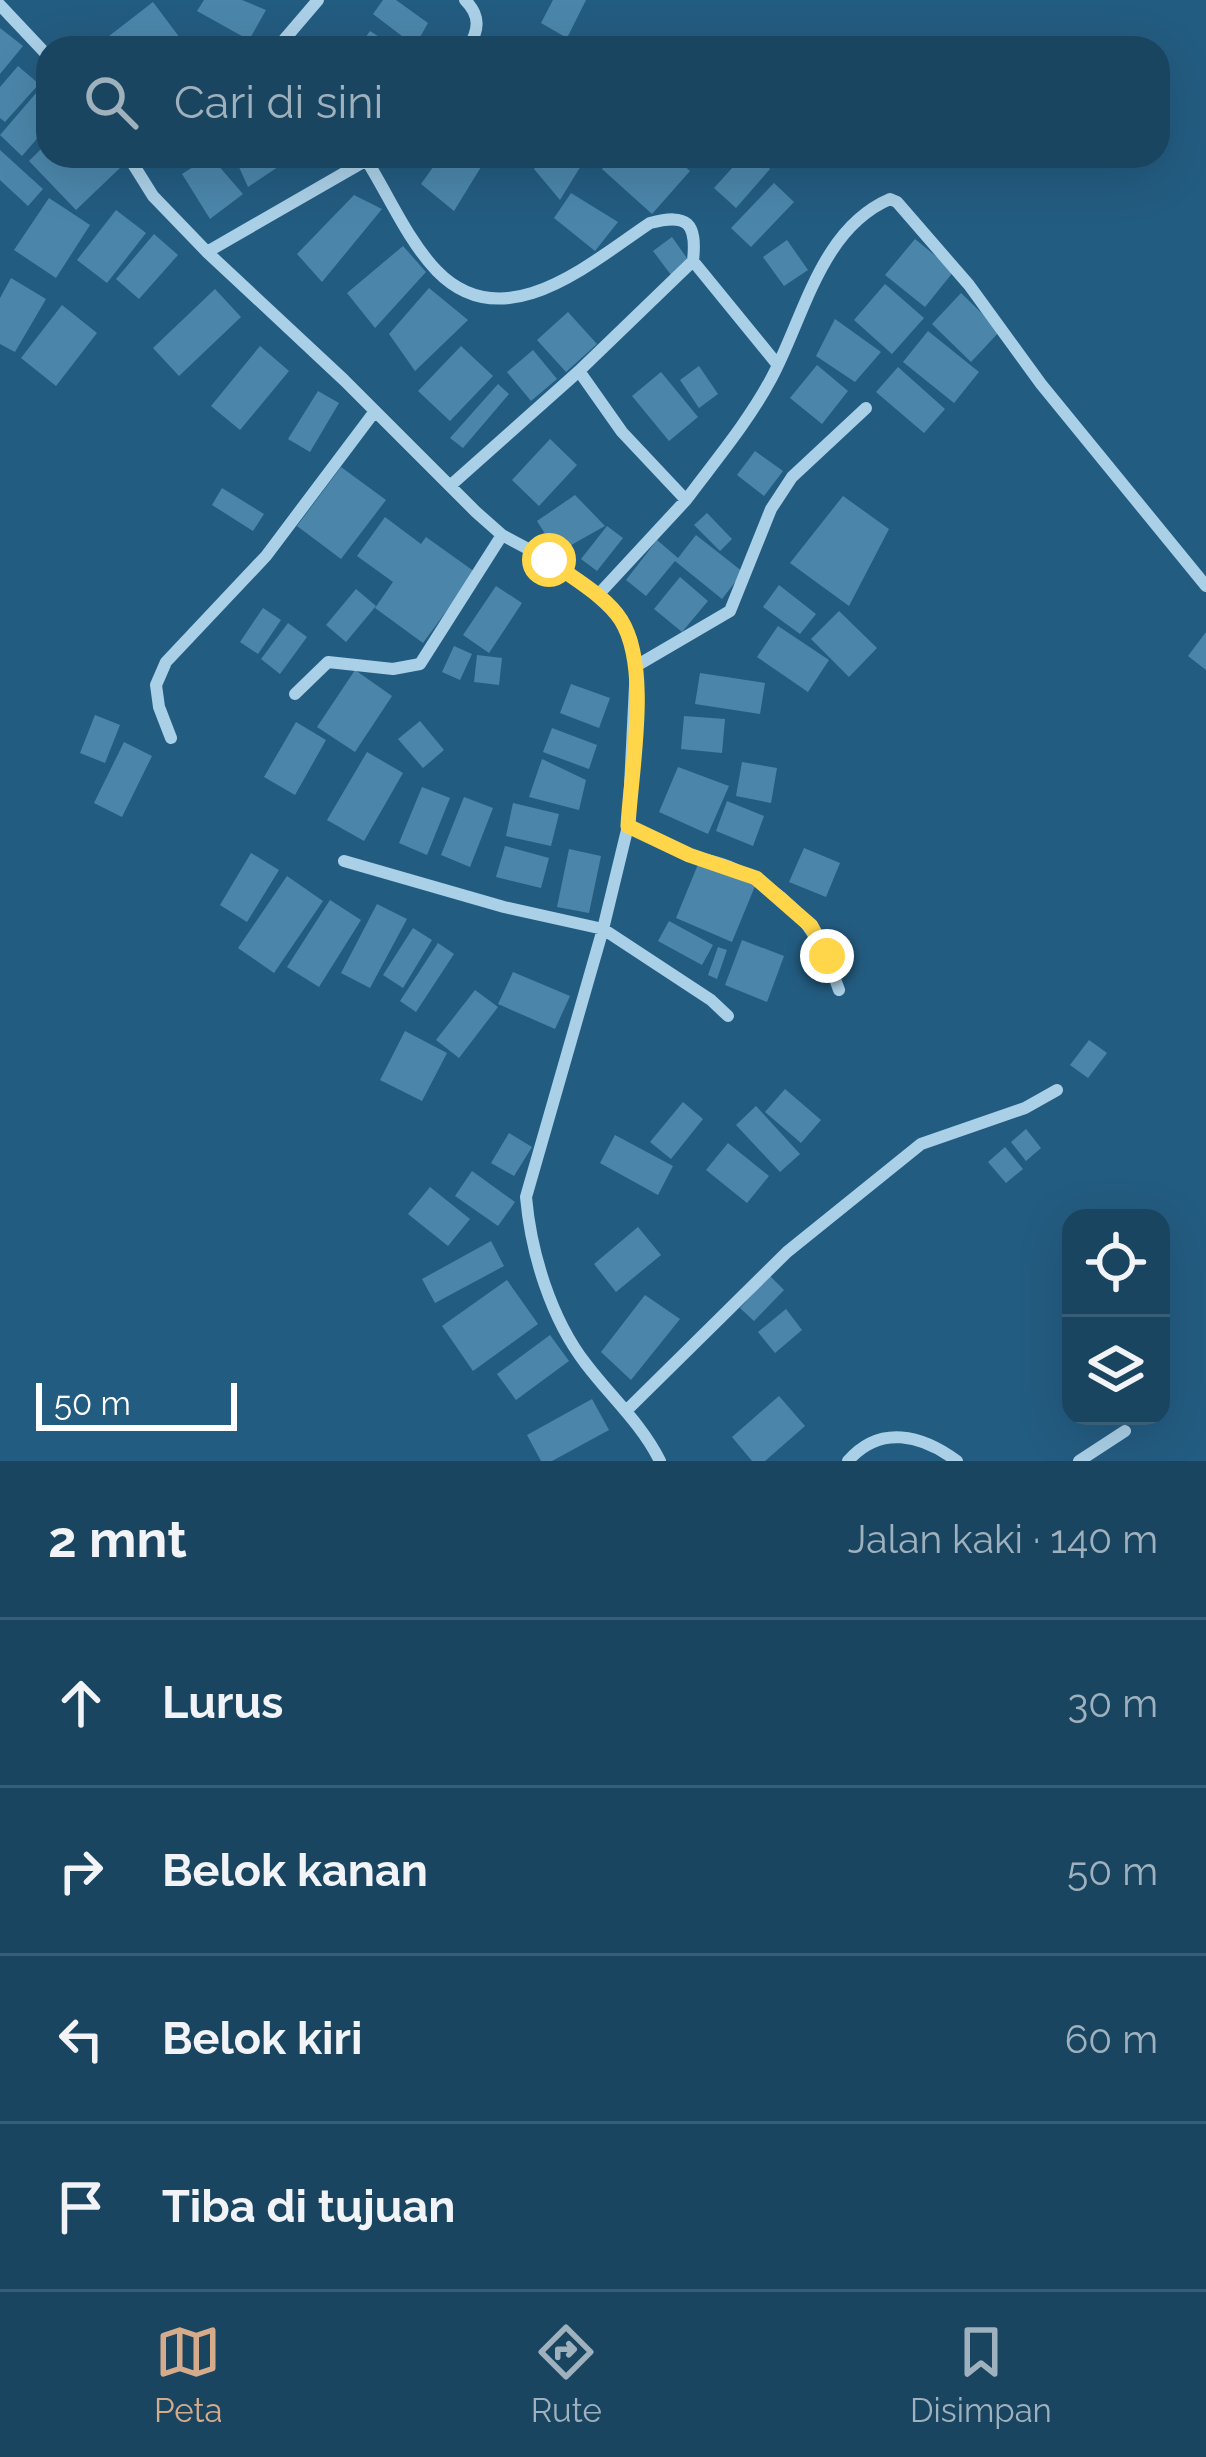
<!DOCTYPE html>
<html lang="id">
<meta charset="utf-8">
<style>
body{margin:0;font-family:Raleway,sans-serif;background:#274f6a;color:#f1f3f6}
.controls{position:absolute;right:36px;bottom:36px;display:grid;overflow:hidden;border-radius:24px;box-shadow:0 12px 48px #0002}
.controls button{width:108px;height:108px;display:grid;place-items:center;padding:0;border:0;border-bottom:3px solid #385d76;background:#1a4561;color:#f1f3f6;font:60px sans-serif}
.scale{position:absolute;left:36px;bottom:30px;width:201px;box-sizing:border-box;padding-left:12px;border:6px solid #fff;border-top:0;font-size:33px;line-height:42px;white-space:nowrap;color:#fff;-webkit-text-stroke:9px #235c81;paint-order:stroke}
.stop{position:absolute;width:36px;height:36px;margin:-27px;border:9px solid #ffd54a;border-radius:50%;background:#fff}
.stop.end{background:#ffd54a;border-color:#fff;box-shadow:0 3px 12px #0008}
.list{margin:0;padding:0;list-style:none}
h2{display:flex;justify-content:space-between;align-items:center;height:156px;margin:0;padding:0 48px;font-size:51px}
h2 small{font-size:39px;font-weight:400;color:#9fb1bd}
.list li{display:grid;grid-template-columns:78px 1fr auto;gap:36px;align-items:center;box-sizing:border-box;height:168px;padding:0 48px;border-top:3px solid #385d76}
.list b{display:block;font-size:45px;white-space:nowrap}
.list em{font-size:39px;font-style:normal;color:#9fb1bd}
.icon{flex:none;width:66px;height:66px;fill:none;stroke:currentColor;stroke-width:2;stroke-linecap:round;stroke-linejoin:round}
.map{position:relative;flex:none;width:1206px;height:1461px;overflow:hidden}
.search{position:absolute;background:#1a4561;box-shadow:0 12px 48px #0002;left:36px;right:36px;top:36px;height:132px;display:flex;align-items:center;gap:30px;box-sizing:border-box;padding:0 42px;border-radius:36px;color:#9fb1bd;font-size:45px}
.sheet{height:828px;background:#1a4561}
nav{display:flex;justify-content:space-around;align-items:center;box-sizing:border-box;height:168px;border-top:3px solid #385d76;background:#1a4561;font-size:33px;color:#9fb1bd}
nav a{display:grid;justify-items:center;gap:6px}
nav .on{color:#d6ab8b}
.map>svg:first-child{display:block}
.building{fill:#4b86aa}
.lines{fill:none;stroke-linecap:round;stroke-linejoin:round}
.minor{stroke:#aad0e7;stroke-width:12}
.route{stroke:#ffd54a;stroke-width:15}
</style>
<div class="map">
<svg width="1206" height="1461" viewBox="0 0 1206 1461">
<rect width="100%" height="100%" fill="#235c81"/>
<path class="building" d="M 204,0 L 242,0 L 266,10 L 249,40 L 197,11 Z
M 383,0 L 396,0 L 428,23 L 415,46 L 373,14 Z
M 553,0 L 586,0 L 567,38 L 541,23 Z
M 153,2 L 180,38 L 167,48 L 103,48 L 100,43 Z
M 0,28 L 23,46 L 0,74 Z
M 370,31 L 397,48 L 358,48 Z
M 18,66 L 39,84 L 5,122 L 0,118 L 0,87 Z
M 37,92 L 48,102 L 48,126 L 22,156 L 0,135 Z
M 48,142 L 48,156 L 111,156 L 121,167 L 76,210 L 29,161 Z
M 0,150 L 43,189 L 28,206 L 0,180 Z
M 210,156 L 243,194 L 210,219 L 182,174 Z
M 234,156 L 274,156 L 281,165 L 248,187 Z
M 441,156 L 469,156 L 481,167 L 454,211 L 421,184 Z
M 543,156 L 587,156 L 560,200 L 534,169 Z
M 614,156 L 673,156 L 690,171 L 652,214 L 602,169 Z
M 743,156 L 755,156 L 770,169 L 736,208 L 714,188 Z
M 774,183 L 794,202 L 751,247 L 731,228 Z
M 571,193 L 618,222 L 595,251 L 554,218 Z
M 354,195 L 382,209 L 322,282 L 297,254 Z
M 49,198 L 90,225 L 56,278 L 14,250 Z
M 116,210 L 146,233 L 107,283 L 77,260 Z
M 154,234 L 178,255 L 139,299 L 116,279 Z
M 672,237 L 689,261 L 671,275 L 653,251 Z
M 915,239 L 954,271 L 925,307 L 885,275 Z
M 787,240 L 808,270 L 784,286 L 763,257 Z
M 403,246 L 426,272 L 375,328 L 347,293 Z
M 11,278 L 46,299 L 15,352 L 0,344 L 0,298 Z
M 885,284 L 924,318 L 892,354 L 854,320 Z
M 429,288 L 468,320 L 415,371 L 389,334 Z
M 215,289 L 241,317 L 179,376 L 153,348 Z
M 961,293 L 1000,331 L 971,362 L 932,324 Z
M 62,305 L 97,333 L 56,386 L 21,358 Z
M 568,312 L 597,344 L 566,372 L 537,340 Z
M 835,319 L 881,352 L 855,382 L 816,356 Z
M 928,331 L 979,372 L 954,403 L 903,362 Z
M 260,346 L 289,371 L 240,430 L 211,406 Z
M 461,346 L 493,376 L 450,421 L 418,391 Z
M 533,350 L 557,379 L 531,401 L 507,372 Z
M 817,365 L 848,391 L 822,424 L 790,398 Z
M 699,366 L 718,394 L 699,408 L 680,380 Z
M 898,367 L 945,409 L 924,433 L 876,392 Z
M 661,372 L 698,417 L 669,441 L 632,396 Z
M 498,384 L 509,394 L 463,448 L 450,438 Z
M 318,391 L 339,403 L 310,452 L 288,439 Z
M 550,439 L 577,465 L 539,506 L 512,480 Z
M 755,451 L 783,471 L 764,496 L 737,475 Z
M 341,467 L 386,500 L 341,559 L 297,526 Z
M 222,488 L 264,514 L 253,531 L 212,505 Z
M 575,495 L 605,526 L 557,553 L 537,521 Z
M 843,496 L 889,529 L 849,606 L 790,563 Z
M 707,513 L 732,539 L 720,551 L 694,525 Z
M 385,517 L 421,544 L 426,537 L 475,572 L 423,643 L 375,608 L 393,582 L 357,556 Z
M 607,526 L 623,538 L 597,571 L 581,559 Z
M 696,535 L 743,572 L 722,599 L 675,561 L 646,596 L 626,580 L 657,540 L 678,558 Z
M 680,577 L 708,601 L 682,632 L 654,609 Z
M 779,585 L 816,614 L 800,634 L 763,607 Z
M 496,586 L 522,603 L 489,653 L 463,635 Z
M 356,589 L 376,606 L 346,642 L 326,625 Z
M 263,608 L 281,620 L 258,654 L 240,642 Z
M 839,611 L 877,648 L 849,677 L 811,639 Z
M 288,623 L 307,637 L 280,674 L 261,659 Z
M 778,626 L 829,660 L 808,692 L 757,657 Z
M 1206,632 L 1206,670 L 1188,656 Z
M 454,646 L 472,654 L 460,680 L 442,672 Z
M 477,655 L 502,658 L 499,685 L 474,682 Z
M 355,670 L 392,696 L 355,752 L 317,727 Z
M 700,673 L 765,683 L 760,714 L 695,704 Z
M 571,684 L 610,698 L 599,728 L 560,713 Z
M 95,715 L 120,725 L 105,763 L 80,753 Z
M 684,716 L 725,719 L 722,753 L 681,749 Z
M 420,721 L 444,750 L 423,768 L 398,739 Z
M 296,722 L 326,740 L 295,795 L 264,777 Z
M 552,728 L 597,745 L 589,769 L 543,752 Z
M 124,742 L 152,756 L 122,817 L 94,803 Z
M 367,752 L 403,773 L 364,841 L 327,820 Z
M 542,759 L 586,780 L 579,810 L 529,797 Z
M 742,762 L 777,768 L 771,803 L 736,796 Z
M 678,767 L 729,786 L 708,834 L 659,812 Z
M 422,787 L 450,798 L 427,855 L 399,843 Z
M 464,797 L 493,808 L 470,867 L 441,855 Z
M 727,801 L 764,816 L 753,846 L 716,831 Z
M 513,803 L 559,814 L 551,846 L 506,836 Z
M 505,846 L 549,858 L 541,888 L 496,877 Z
M 804,848 L 840,863 L 826,897 L 789,882 Z
M 569,849 L 601,856 L 589,913 L 557,907 Z
M 251,853 L 279,870 L 247,922 L 220,905 Z
M 699,862 L 755,886 L 732,942 L 676,918 Z
M 287,876 L 323,901 L 274,973 L 238,948 Z
M 330,900 L 361,920 L 319,987 L 287,967 Z
M 377,904 L 407,919 L 370,988 L 341,973 Z
M 669,921 L 713,945 L 702,965 L 658,941 Z
M 413,928 L 432,940 L 403,988 L 383,975 Z
M 742,940 L 784,956 L 767,1002 L 725,985 Z
M 438,943 L 454,954 L 416,1012 L 400,1001 Z
M 718,947 L 727,950 L 717,979 L 708,975 Z
M 513,972 L 570,996 L 555,1029 L 498,1004 Z
M 475,990 L 498,1007 L 459,1058 L 436,1040 Z
M 405,1031 L 447,1053 L 422,1101 L 380,1080 Z
M 1089,1040 L 1107,1053 L 1088,1078 L 1070,1065 Z
M 785,1089 L 821,1120 L 801,1143 L 765,1112 Z
M 683,1102 L 703,1119 L 671,1159 L 650,1142 Z
M 756,1106 L 800,1154 L 780,1172 L 736,1125 Z
M 1026,1129 L 1041,1148 L 1026,1161 L 1011,1142 Z
M 509,1133 L 532,1147 L 514,1176 L 491,1163 Z
M 615,1135 L 673,1166 L 658,1195 L 600,1163 Z
M 728,1143 L 769,1176 L 747,1203 L 706,1170 Z
M 1005,1147 L 1023,1169 L 1006,1183 L 988,1162 Z
M 472,1171 L 515,1202 L 498,1226 L 455,1196 Z
M 430,1187 L 470,1219 L 448,1246 L 408,1214 Z
M 638,1227 L 661,1255 L 616,1292 L 594,1264 Z
M 491,1241 L 504,1266 L 435,1303 L 422,1279 Z
M 770,1276 L 784,1290 L 754,1321 L 740,1308 Z
M 507,1280 L 538,1324 L 473,1371 L 442,1326 Z
M 645,1295 L 680,1319 L 631,1380 L 601,1352 Z
M 786,1309 L 802,1330 L 775,1353 L 758,1332 Z
M 550,1335 L 569,1361 L 516,1400 L 497,1374 Z
M 779,1396 L 805,1426 L 765,1461 L 752,1461 L 732,1437 Z
M 592,1399 L 609,1430 L 552,1461 L 541,1461 L 527,1435 Z"/>
<g class="lines">
<path class="minor" d="M 465,0 C 481,16 479,30 468,48
M 0,5 L 48,56
M 277,48 L 318,0
M 128,156 L 153,196 L 207,252 L 344,380 L 476,512 L 502,535 L 549,560 L 597,596 L 619,616 L 631,639 L 636,666 L 628,826 L 603,929 L 526,1197 C 531,1253 551,1319 586,1364 C 611,1397 641,1423 660,1461
M 367,161 C 389,196 408,241 437,271 C 504,340 590,263 650,223 C 688,213 697,223 693,261
M 207,252 L 372,157
M 579,371 L 693,261 L 777,364
M 451,485 L 579,371 L 622,432 L 686,500 C 715,461 748,422 771,379 C 804,318 820,229 890,199 L 897,202 L 969,285 L 1041,384 L 1206,586
M 597,596 L 686,500
M 636,666 L 730,611 L 771,509 L 792,477 L 866,408
M 295,694 L 328,662 L 393,669 L 420,664 L 502,535
M 171,738 L 159,707 L 156,685 L 166,662 L 266,556 L 375,411
M 628,826 C 648,835 667,846 687,854 C 702,860 718,861 732,868 C 791,893 819,931 839,990
M 344,861 L 504,907 L 603,929 L 711,1000 L 728,1016
M 627,1410 L 787,1252 L 921,1144 L 1025,1108 L 1057,1090
M 848,1461 C 880,1424 922,1435 957,1461
M 1079,1461 L 1125,1431"/>
</g>
<g class="lines">
<path class="route" d="M 549,560 C 572,578 605,595 621,620 C 651,668 631,770 628,826 L 689,855 L 756,878 L 811,926 L 827,956"/>
</g>
</svg>
<div class="controls">
<button><svg class="icon" aria-label="locate" viewBox="0 0 24 24"><circle cx="12" cy="12" r="6"/><path d="M12 2v4M12 18v4M2 12h4M18 12h4"/></svg></button>
<button><svg class="icon" aria-label="layers" viewBox="0 0 24 24"><path d="M12 4l9 5-9 5-9-5zM3 14l9 5 9-5"/></svg></button>
</div>
<div class="scale">50 m</div>
<div class="stop" style="left:549px;top:560px"></div>
<div class="stop end" style="left:827px;top:956px"></div>
<div class="search"><svg class="icon" aria-label="search" viewBox="0 0 24 24"><circle cx="10" cy="10" r="6"/><path d="M15 15l6 6"/></svg>Cari di sini</div>
</div>
<section class="sheet">
<h2>2 mnt<small>Jalan kaki · 140 m</small></h2>
<ul class="list">
<li><svg class="icon" aria-label="ahead" viewBox="0 0 24 24"><path d="M12 20V5M6 11l6-6 6 6"/></svg><div><b>Lurus</b></div><em>30 m</em></li>
<li><svg class="icon" aria-label="right" viewBox="0 0 24 24"><path d="M7 20v-9h11M14 6l5 5-5 5"/></svg><div><b>Belok kanan</b></div><em>50 m</em></li>
<li><svg class="icon" aria-label="left" viewBox="0 0 24 24"><path d="M17 20v-9H6M10 6l-5 5 5 5"/></svg><div><b>Belok kiri</b></div><em>60 m</em></li>
<li><svg class="icon" aria-label="arrive" viewBox="0 0 24 24"><path d="M6 21V4h12l-3 4 3 4H6"/></svg><div><b>Tiba di tujuan</b></div></li>
</ul>
</section>
<nav>
<a class="on"><svg class="icon" aria-label="map" viewBox="0 0 24 24"><path d="M3 6l6-2 6 2 6-2v14l-6 2-6-2-6 2zM9 4v14M15 6v14"/></svg>Peta</a>
<a><svg class="icon" aria-label="directions" viewBox="0 0 24 24"><path d="M12 3l9 9-9 9-9-9zM9 14v-3h6M13 9l2 2-2 2"/></svg>Rute</a>
<a><svg class="icon" aria-label="saved" viewBox="0 0 24 24"><path d="M7 4h10v16l-5-4-5 4z"/></svg>Disimpan</a>
</nav>
